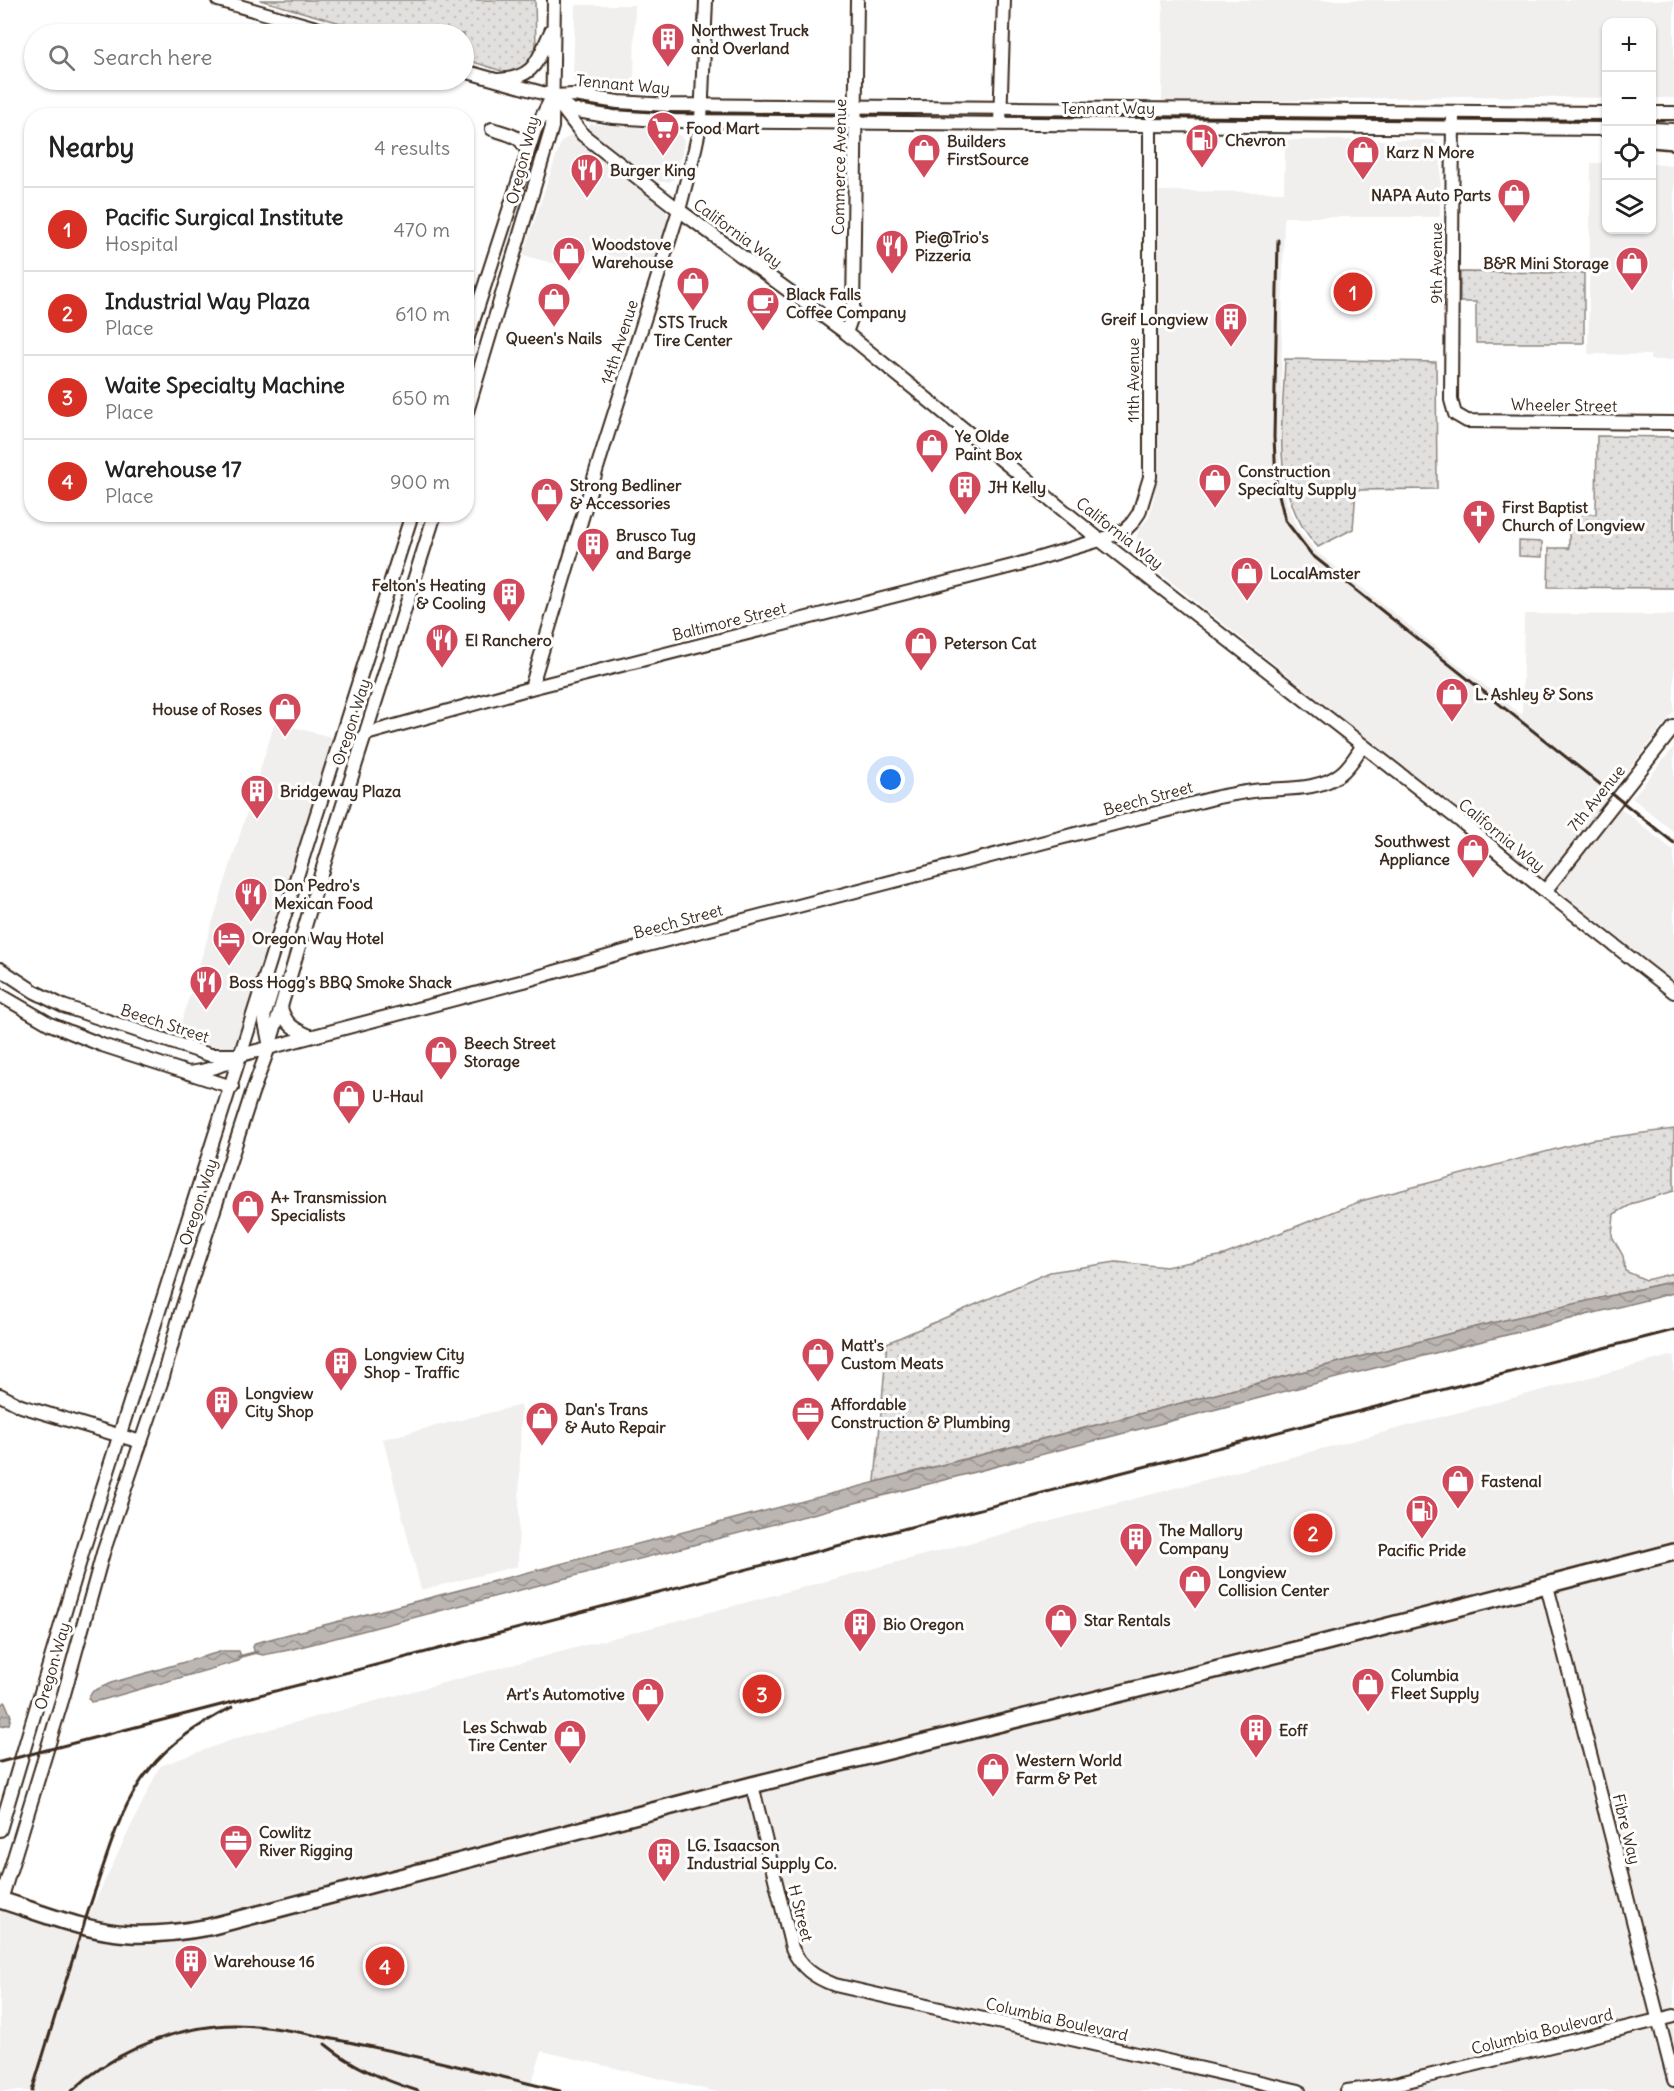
<!DOCTYPE html>
<meta charset="utf-8">
<style>
body{margin:0;font-family:Delius,sans-serif;background:#f6f6f6;color:#222}
.controls{position:absolute;right:18px;top:18px;display:grid;overflow:hidden;border-radius:12px;box-shadow:0 2px 4px #0004}
.controls button{width:54px;height:54px;display:grid;place-items:center;padding:0;border:0;border-bottom:2px solid #e0e0e0;background:#fff;color:#222;font:30px sans-serif}
.you{position:absolute;left:891px;top:780px;width:21px;height:21px;margin:-15px;border:4px solid #fff;border-radius:50%;background:#1a73e8;box-shadow:0 0 0 9px #1a73e833}
.badge{display:grid;place-items:center;width:39px;height:39px;border-radius:50%;background:#d93025;color:#fff;font-size:20px;font-weight:700}
.pin{position:absolute;translate:-50% -50%;border:3px solid #fff;box-shadow:0 2px 6px #0006}
.list{margin:0;padding:0;list-style:none}
h2{display:flex;justify-content:space-between;align-items:center;height:78px;margin:0;padding:0 24px;font-size:26px}
h2 small{font-size:20px;font-weight:400;color:#767676}
.list li{display:grid;grid-template-columns:39px 1fr auto;gap:18px;align-items:center;box-sizing:border-box;height:84px;padding:0 24px;border-top:2px solid #e0e0e0}
.list b{display:block;font-size:22px;white-space:nowrap}
.list p{margin:0;font-size:20px;white-space:nowrap;color:#767676}
.list em{font-size:20px;font-style:normal;color:#767676}
.icon{flex:none;width:33px;height:33px;fill:none;stroke:currentColor;stroke-width:2;stroke-linecap:round;stroke-linejoin:round}
.map{position:relative;flex:none;width:1674px;height:2091px;overflow:hidden}
.search{position:absolute;background:#fff;box-shadow:0 2px 4px #0004;left:24px;top:24px;width:450px;height:66px;display:flex;align-items:center;gap:15px;box-sizing:border-box;padding:0 21px;border-radius:33px;color:#767676;font-size:22px}
.panel{position:absolute;background:#fff;box-shadow:0 2px 4px #0004;left:24px;top:108px;width:450px;height:414px;border-radius:24px}
.map>svg:first-child{display:block}
.built{fill:#f1efee}
.grass{fill:url(#grass-dots);stroke:#8e857e;stroke-width:1.5}
.water{fill:url(#water-waves);stroke:#887e77;stroke-width:1.5}
.lines{fill:none;stroke-linecap:round;stroke-linejoin:round}
.stream{stroke:#887e77;stroke-width:3}
.secondary-casing{stroke:#3b2a1e;stroke-width:16}
.primary-casing{stroke:#3b2a1e;stroke-width:16}
.highway-casing{stroke:#3b2a1e;stroke-width:20}
.secondary{stroke:#fff;stroke-width:12}
.primary{stroke:#fff;stroke-width:12}
.highway{stroke:#fff;stroke-width:15}
.rail{stroke:#3b2a1e;stroke-width:3}
.labels{text-anchor:middle;dominant-baseline:central;stroke-width:6;stroke-linejoin:round;paint-order:stroke}
.poi-label{font-size:16px;font-weight:bold;fill:#3b2a1e;stroke:#fff;text-anchor:start}
.street-label{font-size:16px;fill:#3b2a1e;stroke:#fff}
</style>
<div class="map">
<svg width="1674" height="2091" viewBox="0 0 1674 2091">
<defs>
<pattern id="grass-dots" width="8" height="8" patternUnits="userSpaceOnUse" patternTransform="scale(1.5)"><rect width="8" height="8" fill="#e2e0de"/><path d="M2 2h.1M6 6h.1" fill="none" stroke="#c3c0be" stroke-width="1.8" stroke-linecap="round"/></pattern>
<pattern id="water-waves" width="16" height="10" patternUnits="userSpaceOnUse" patternTransform="scale(1.5)"><rect width="16" height="10" fill="#bcb6b3"/><path d="M0 5q4-4 8 0t8 0" fill="none" stroke="#9a9491"/></pattern>
</defs>
<rect width="100%" height="100%" fill="#fff"/>
<filter id="ink" filterUnits="userSpaceOnUse"><feTurbulence type="fractalNoise" baseFrequency=".0167" numOctaves="2"/><feDisplacementMap in="SourceGraphic" scale="12" xChannelSelector="R" yChannelSelector="G"/><feConvolveMatrix kernelMatrix="1 2 1 2 8 2 1 2 1" color-interpolation-filters="sRGB"/></filter>
<g filter="url(#ink)">
<path class="built" d="M 1163,0 L 1674,0 L 1674,98 L 1652,98 L 1652,22 L 1606,22 L 1606,98 L 1466,96 L 1162,104 Z
M 575,5 L 635,5 L 634,97 L 607,93 L 585,87 L 577,83 L 573,79 Z
M 591,124 L 669,129 L 675,131 L 683,138 L 684,142 L 677,176 L 669,182 L 659,182 L 589,131 L 587,127 Z
M 571,135 L 576,135 L 667,212 L 668,219 L 652,268 L 590,250 L 583,272 L 523,255 L 561,142 Z
M 1285,140 L 1434,140 L 1441,147 L 1440,217 L 1284,217 L 1280,469 L 1287,503 L 1297,528 L 1317,552 L 1522,715 L 1524,614 L 1674,615 L 1674,712 L 1607,797 L 1674,851 L 1674,982 L 1146,562 L 1137,551 L 1136,540 L 1138,531 L 1149,517 L 1155,493 L 1159,191 L 1284,192 Z
M 1591,163 L 1606,163 L 1606,230 L 1652,230 L 1652,164 L 1674,166 L 1674,360 L 1650,360 L 1650,355 L 1588,354 Z
M 275,722 L 335,738 L 238,1046 L 217,1051 L 176,1039 Z
M 1674,747 L 1674,832 L 1632,798 Z
M 1674,1355 L 1674,2091 L 713,2091 L 542,2051 L 529,2091 L 0,2091 L 0,1903 L 83,1926 L 160,1766 L 237,1738 Z
M 521,1405 L 518,1566 L 421,1590 L 383,1439 Z"/>
<path class="grass" d="M 260,0 L 535,0 L 536,50 L 533,64 L 511,74 L 464,59 L 464,34 L 379,34 Z
M 1460,272 L 1584,273 L 1584,343 L 1476,343 L 1476,302 L 1460,302 Z
M 1285,359 L 1436,362 L 1437,489 L 1356,490 L 1353,529 L 1318,547 C 1269,494 1283,426 1285,359 Z
M 1597,436 L 1674,437 L 1674,588 L 1548,587 L 1549,548 L 1569,548 L 1569,514 L 1596,514 Z
M 1519,541 L 1542,542 L 1542,557 L 1519,556 Z
M 1674,1129 L 1674,1191 L 1634,1203 L 1614,1214 L 1612,1236 L 1623,1256 L 1625,1271 L 1646,1280 L 1674,1273 L 1674,1281 L 1479,1326 L 875,1482 L 887,1343 L 1050,1272 L 1116,1262 L 1166,1267 L 1224,1255 L 1361,1201 L 1590,1140 Z"/>
<path class="water" d="M 1674,1281 L 1674,1293 L 1371,1369 L 289,1650 L 263,1655 L 255,1653 L 253,1647 L 255,1643 L 1479,1326 Z
M 223,1651 L 239,1651 L 241,1656 L 239,1661 L 102,1700 L 91,1702 L 88,1698 L 93,1691 L 111,1683 Z
M 5,1702 L 11,1716 L 9,1724 L 0,1726 L 0,1705 Z"/>
<g class="lines">
<path class="stream" d="M 238,1657 L 257,1652"/>
<g class="secondary-casing">
<path id="secondary" d="M 218,0 L 337,34
M 464,71 L 553,96 L 583,135 L 679,210 L 846,333 L 1100,540 L 1464,824 L 1545,891 L 1674,992
M 1453,112 L 1451,400 L 1455,414 L 1467,421 L 1674,423
M 1000,123 L 1004,0
M 846,333 L 853,313 L 857,0
M 531,688 L 597,468 L 679,210 L 695,149 L 701,121 L 706,0
M 366,734 L 531,688 L 1016,565 L 1100,540 L 1125,530 L 1132,523 L 1139,513 L 1150,477 L 1150,124
M 1545,891 L 1674,727
M 0,969 L 35,992 L 63,1006 L 210,1055 L 241,1055 L 524,981 L 644,946 L 1218,797 C 1233,794 1248,791 1264,790 C 1288,788 1320,790 1340,774 C 1350,767 1356,755 1363,745
M 0,995 L 50,1024 L 102,1045 L 232,1087
M 189,1073 C 207,1071 222,1066 238,1057
M 0,1395 L 21,1406 L 141,1442
M 1547,1586 L 1674,2080
M 752,1785 L 792,1948 C 801,1968 814,1977 835,1985 L 1299,2091
M 1347,2091 L 1391,2085 L 1674,2016"/>
</g>
<g class="primary-casing">
<path id="primary" d="M 498,80 C 537,78 537,60 552,29
M 553,96 L 571,110 L 613,117 L 675,121 L 1606,129
M 553,96 L 574,95 L 618,102 L 668,105 L 1606,113
M 1652,113 L 1674,113
M 492,129 C 507,134 525,136 527,154
M 1652,129 L 1674,130
M 466,343 L 535,130 L 551,99
M 466,415 L 552,127 L 554,0
M 266,977 L 272,991 L 264,1017 L 269,1042
M 281,1008 C 286,1025 294,1029 310,1036
M 0,1830 L 85,1544 L 412,514
M 1,1900 L 64,1694 L 103,1553 L 163,1377 L 179,1318 L 252,1093 L 269,1047 L 314,896 L 435,514"/>
</g>
<g class="highway-casing">
<path id="highway" d="M 1652,139 L 1674,141
M 0,1900 C 42,1913 86,1932 130,1934 C 157,1935 183,1932 209,1927 L 752,1785 L 1303,1648 L 1674,1552"/>
</g>
<use href="#secondary" class="secondary"/>
<use href="#primary" class="primary"/>
<use href="#highway" class="highway"/>
<path class="rail" d="M 1278,240 L 1274,437 L 1276,482 L 1285,520 L 1312,555 L 1674,843
M 0,1762 L 1674,1330
M 325,2044 C 353,2067 384,2080 418,2091
M 32,2091 C 54,2021 74,1951 98,1882 C 111,1843 123,1802 149,1770 C 170,1742 202,1723 232,1707
M 72,2091 C 110,2055 164,2031 216,2026 C 257,2022 298,2032 338,2040 C 412,2054 486,2073 560,2091"/>
</g>
</g>
<defs>
<g id="building-pin" transform="scale(1.725)"><path d="M0 17L-7.5 6A9.5 9.5 0 1 1 7.5 6Z" fill="#d1495b" stroke="#fff"/><path d="M-4-6H4V6H1V3H-1V6H-4ZM-2.5-4.3h1.7v1.8h-1.7ZM.8-4.3h1.7v1.8H.8ZM-2.5-1h1.7V.8h-1.7ZM.8-1h1.7V.8H.8Z" fill="#fff"/></g>
<g id="supermarket-pin" transform="scale(1.725)"><path d="M0 17L-7.5 6A9.5 9.5 0 1 1 7.5 6Z" fill="#d1495b" stroke="#fff"/><path d="M-6-5.5h2.5l.6 2H6L4.5 2H-2.5L-4.4-4H-6ZM-1.5 3.2a1.3 1.3 0 1 0 .1 0ZM3 3.2a1.3 1.3 0 1 0 .1 0Z" fill="#fff"/></g>
<g id="fuel-pin" transform="scale(1.725)"><path d="M0 17L-7.5 6A9.5 9.5 0 1 1 7.5 6Z" fill="#d1495b" stroke="#fff"/><path d="M-5.5-6h7V0h2V4h1.3V-2.5L3-4.5l.8-.8L6-3V5H2.5V1h-1V6h-7ZM-4.2-4.7v3.2H.2V-4.7Z" fill="#fff"/></g>
<g id="shop-pin" transform="scale(1.725)"><path d="M0 17L-7.5 6A9.5 9.5 0 1 1 7.5 6Z" fill="#d1495b" stroke="#fff"/><path d="M-5-2.5h2.3a2.7 3.5 0 0 1 5.4 0H5L5.5 6h-11ZM-1.5-2.5h3a1.5 2.3 0 0 0-3 0Z" fill="#fff"/></g>
<g id="restaurant-pin" transform="scale(1.725)"><path d="M0 17L-7.5 6A9.5 9.5 0 1 1 7.5 6Z" fill="#d1495b" stroke="#fff"/><path d="M-5-6h1v4h1v-4h1v4h1v-4h1v5L-1.5 .5V6h-2V.5L-5-1ZM5-6V6H3V1.5H1.5Q1.5-4 5-6Z" fill="#fff"/></g>
<g id="cafe-pin" transform="scale(1.725)"><path d="M0 17L-7.5 6A9.5 9.5 0 1 1 7.5 6Z" fill="#d1495b" stroke="#fff"/><path d="M-5.5-4.5H6V0H3Q3 3.5 0 3.5H-2.5Q-5.5 3.5-5.5 0ZM3-3.2v2h1.7v-2ZM-6 4.5H4V6H-6Z" fill="#fff"/></g>
<g id="church-pin" transform="scale(1.725)"><path d="M0 17L-7.5 6A9.5 9.5 0 1 1 7.5 6Z" fill="#d1495b" stroke="#fff"/><path d="M-1.2-6h2.4v3.5h3.3v2.4h-3.3V6h-2.4V-.1h-3.3v-2.4h3.3Z" fill="#fff"/></g>
<g id="hotel-pin" transform="scale(1.725)"><path d="M0 17L-7.5 6A9.5 9.5 0 1 1 7.5 6Z" fill="#d1495b" stroke="#fff"/><path d="M-6-4.5h1.5V1H6V5H4.5V3h-9V5H-6ZM-4 0a1.8 1.8 0 1 1 3.6 0ZM.5 0V-2.5h3Q6-2.5 6 0Z" fill="#fff"/></g>
<g id="office-pin" transform="scale(1.725)"><path d="M0 17L-7.5 6A9.5 9.5 0 1 1 7.5 6Z" fill="#d1495b" stroke="#fff"/><path d="M-6-3h4V-5.5h4V-3h4V5H-6ZM-1-4.5V-3h2v-1.5ZM-6 0V1H6V0Z" fill="#fff"/></g>
</defs>
<g fill-rule="evenodd">
<use href="#building-pin" x="668" y="39"/>
<use href="#supermarket-pin" x="663" y="128"/>
<use href="#fuel-pin" x="1202" y="140"/>
<use href="#shop-pin" x="924" y="150"/>
<use href="#shop-pin" x="1363" y="152"/>
<use href="#restaurant-pin" x="587" y="170"/>
<use href="#shop-pin" x="1514" y="195"/>
<use href="#restaurant-pin" x="892" y="246"/>
<use href="#shop-pin" x="569" y="253"/>
<use href="#shop-pin" x="1632" y="263"/>
<use href="#shop-pin" x="693" y="283"/>
<use href="#shop-pin" x="554" y="299"/>
<use href="#cafe-pin" x="763" y="303"/>
<use href="#building-pin" x="1231" y="319"/>
<use href="#shop-pin" x="932" y="445"/>
<use href="#shop-pin" x="1215" y="480"/>
<use href="#building-pin" x="965" y="487"/>
<use href="#shop-pin" x="547" y="494"/>
<use href="#church-pin" x="1479" y="516"/>
<use href="#building-pin" x="593" y="544"/>
<use href="#shop-pin" x="1247" y="573"/>
<use href="#building-pin" x="509" y="594"/>
<use href="#restaurant-pin" x="442" y="640"/>
<use href="#shop-pin" x="921" y="643"/>
<use href="#shop-pin" x="1452" y="694"/>
<use href="#shop-pin" x="285" y="709"/>
<use href="#building-pin" x="257" y="791"/>
<use href="#shop-pin" x="1473" y="850"/>
<use href="#restaurant-pin" x="251" y="894"/>
<use href="#hotel-pin" x="229" y="938"/>
<use href="#restaurant-pin" x="206" y="982"/>
<use href="#shop-pin" x="441" y="1052"/>
<use href="#shop-pin" x="349" y="1096"/>
<use href="#shop-pin" x="248" y="1206"/>
<use href="#shop-pin" x="818" y="1354"/>
<use href="#building-pin" x="341" y="1363"/>
<use href="#building-pin" x="222" y="1402"/>
<use href="#office-pin" x="808" y="1413"/>
<use href="#shop-pin" x="542" y="1418"/>
<use href="#shop-pin" x="1458" y="1481"/>
<use href="#fuel-pin" x="1422" y="1511"/>
<use href="#building-pin" x="1136" y="1539"/>
<use href="#shop-pin" x="1195" y="1581"/>
<use href="#shop-pin" x="1061" y="1620"/>
<use href="#building-pin" x="860" y="1624"/>
<use href="#shop-pin" x="1368" y="1684"/>
<use href="#shop-pin" x="648" y="1694"/>
<use href="#building-pin" x="1256" y="1730"/>
<use href="#shop-pin" x="570" y="1736"/>
<use href="#shop-pin" x="993" y="1769"/>
<use href="#office-pin" x="236" y="1841"/>
<use href="#building-pin" x="664" y="1854"/>
<use href="#building-pin" x="191" y="1961"/>
</g>
<g class="labels">
<g class="poi-label">
<text x="691" y="30">Northwest Truck<tspan x="691" dy="18">and Overland</tspan></text>
<text x="686" y="128">Food Mart</text>
<text x="1225" y="140">Chevron</text>
<text x="947" y="141">Builders<tspan x="947" dy="18">FirstSource</tspan></text>
<text x="1386" y="152">Karz N More</text>
<text x="610" y="170">Burger King</text>
<text x="1491" y="195" text-anchor="end">NAPA Auto Parts</text>
<text x="915" y="237">Pie@Trio's<tspan x="915" dy="18">Pizzeria</tspan></text>
<text x="592" y="244">Woodstove<tspan x="592" dy="18">Warehouse</tspan></text>
<text x="1609" y="263" text-anchor="end">B&amp;R Mini Storage</text>
<text x="786" y="294">Black Falls<tspan x="786" dy="18">Coffee Company</tspan></text>
<text x="1208" y="319" text-anchor="end">Greif Longview</text>
<text x="693" y="322" text-anchor="middle">STS Truck<tspan x="693" dy="18">Tire Center</tspan></text>
<text x="554" y="338" text-anchor="middle">Queen's Nails</text>
<text x="955" y="436">Ye Olde<tspan x="955" dy="18">Paint Box</tspan></text>
<text x="1238" y="471">Construction<tspan x="1238" dy="18">Specialty Supply</tspan></text>
<text x="570" y="485">Strong Bedliner<tspan x="570" dy="18">&amp; Accessories</tspan></text>
<text x="988" y="487">JH Kelly</text>
<text x="1502" y="507">First Baptist<tspan x="1502" dy="18">Church of Longview</tspan></text>
<text x="616" y="535">Brusco Tug<tspan x="616" dy="18">and Barge</tspan></text>
<text x="1270" y="573">LocalAmster</text>
<text x="486" y="585" text-anchor="end">Felton's Heating<tspan x="486" dy="18">&amp; Cooling</tspan></text>
<text x="465" y="640">El Ranchero</text>
<text x="944" y="643">Peterson Cat</text>
<text x="1475" y="694">L. Ashley &amp; Sons</text>
<text x="262" y="709" text-anchor="end">House of Roses</text>
<text x="280" y="791">Bridgeway Plaza</text>
<text x="1450" y="841" text-anchor="end">Southwest<tspan x="1450" dy="18">Appliance</tspan></text>
<text x="274" y="885">Don Pedro's<tspan x="274" dy="18">Mexican Food</tspan></text>
<text x="252" y="938">Oregon Way Hotel</text>
<text x="229" y="982">Boss Hogg's BBQ Smoke Shack</text>
<text x="464" y="1043">Beech Street<tspan x="464" dy="18">Storage</tspan></text>
<text x="372" y="1096">U-Haul</text>
<text x="271" y="1197">A+ Transmission<tspan x="271" dy="18">Specialists</tspan></text>
<text x="841" y="1345">Matt's<tspan x="841" dy="18">Custom Meats</tspan></text>
<text x="364" y="1354">Longview City<tspan x="364" dy="18">Shop - Traffic</tspan></text>
<text x="245" y="1393">Longview<tspan x="245" dy="18">City Shop</tspan></text>
<text x="831" y="1404">Affordable<tspan x="831" dy="18">Construction &amp; Plumbing</tspan></text>
<text x="565" y="1409">Dan's Trans<tspan x="565" dy="18">&amp; Auto Repair</tspan></text>
<text x="1481" y="1481">Fastenal</text>
<text x="1159" y="1530">The Mallory<tspan x="1159" dy="18">Company</tspan></text>
<text x="1422" y="1550" text-anchor="middle">Pacific Pride</text>
<text x="1218" y="1572">Longview<tspan x="1218" dy="18">Collision Center</tspan></text>
<text x="1084" y="1620">Star Rentals</text>
<text x="883" y="1624">Bio Oregon</text>
<text x="1391" y="1675">Columbia<tspan x="1391" dy="18">Fleet Supply</tspan></text>
<text x="625" y="1694" text-anchor="end">Art's Automotive</text>
<text x="547" y="1727" text-anchor="end">Les Schwab<tspan x="547" dy="18">Tire Center</tspan></text>
<text x="1279" y="1730">Eoff</text>
<text x="1016" y="1760">Western World<tspan x="1016" dy="18">Farm &amp; Pet</tspan></text>
<text x="259" y="1832">Cowlitz<tspan x="259" dy="18">River Rigging</tspan></text>
<text x="687" y="1845">LG. Isaacson<tspan x="687" dy="18">Industrial Supply Co.</tspan></text>
<text x="214" y="1961">Warehouse 16</text>
</g>
<g class="street-label">
<text transform="translate(623 84) rotate(5)">Tennant Way</text>
<text x="1108" y="108">Tennant Way</text>
<text transform="translate(522 160) rotate(-76)">Oregon Way</text>
<text transform="translate(839 167) rotate(-89)">Commerce Avenue</text>
<text transform="translate(738 233) rotate(36)">California Way</text>
<text transform="translate(1436 263) rotate(-90)">9th Avenue</text>
<text transform="translate(619 342) rotate(-72)">14th Avenue</text>
<text transform="translate(1133 380) rotate(-90)">11th Avenue</text>
<text transform="translate(1564 405) rotate(1)">Wheeler Street</text>
<text transform="translate(1120 533) rotate(38)">California Way</text>
<text transform="translate(729 621) rotate(-14)">Baltimore Street</text>
<text transform="translate(351 722) rotate(-72)">Oregon Way</text>
<text transform="translate(1148 798) rotate(-15)">Beech Street</text>
<text transform="translate(1596 798) rotate(-51)">7th Avenue</text>
<text transform="translate(1502 835) rotate(39)">California Way</text>
<text transform="translate(678 921) rotate(-15)">Beech Street</text>
<text transform="translate(165 1023) rotate(18)">Beech Street</text>
<text transform="translate(198 1202) rotate(-72)">Oregon Way</text>
<text transform="translate(52 1666) rotate(-74)">Oregon Way</text>
<text transform="translate(1627 1829) rotate(76)">Fibre Way</text>
<text transform="translate(801 1913) rotate(76)">H Street</text>
<text transform="translate(1057 2019) rotate(13)">Columbia Boulevard</text>
<text transform="translate(1542 2031) rotate(-14)">Columbia Boulevard</text>
</g>
</g>
</svg>
<div class="controls">
<button>+</button>
<button>−</button>
<button><svg class="icon" aria-label="locate" viewBox="0 0 24 24"><circle cx="12" cy="12" r="6"/><path d="M12 2v4M12 18v4M2 12h4M18 12h4"/></svg></button>
<button><svg class="icon" aria-label="layers" viewBox="0 0 24 24"><path d="M12 4l9 5-9 5-9-5zM3 14l9 5 9-5"/></svg></button>
</div>
<div class="you"></div>
<div class="pin badge" style="left:1353px;top:292px">1</div>
<div class="pin badge" style="left:1313px;top:1533px">2</div>
<div class="pin badge" style="left:762px;top:1694px">3</div>
<div class="pin badge" style="left:385px;top:1966px">4</div>
<div class="search"><svg class="icon" aria-label="search" viewBox="0 0 24 24"><circle cx="10" cy="10" r="6"/><path d="M15 15l6 6"/></svg>Search here</div>
<section class="panel">
<h2>Nearby<small>4 results</small></h2>
<ul class="list">
<li><span class="badge">1</span><div><b>Pacific Surgical Institute</b><p>Hospital</p></div><em>470 m</em></li>
<li><span class="badge">2</span><div><b>Industrial Way Plaza</b><p>Place</p></div><em>610 m</em></li>
<li><span class="badge">3</span><div><b>Waite Specialty Machine</b><p>Place</p></div><em>650 m</em></li>
<li><span class="badge">4</span><div><b>Warehouse 17</b><p>Place</p></div><em>900 m</em></li>
</ul>
</section>
</div>
